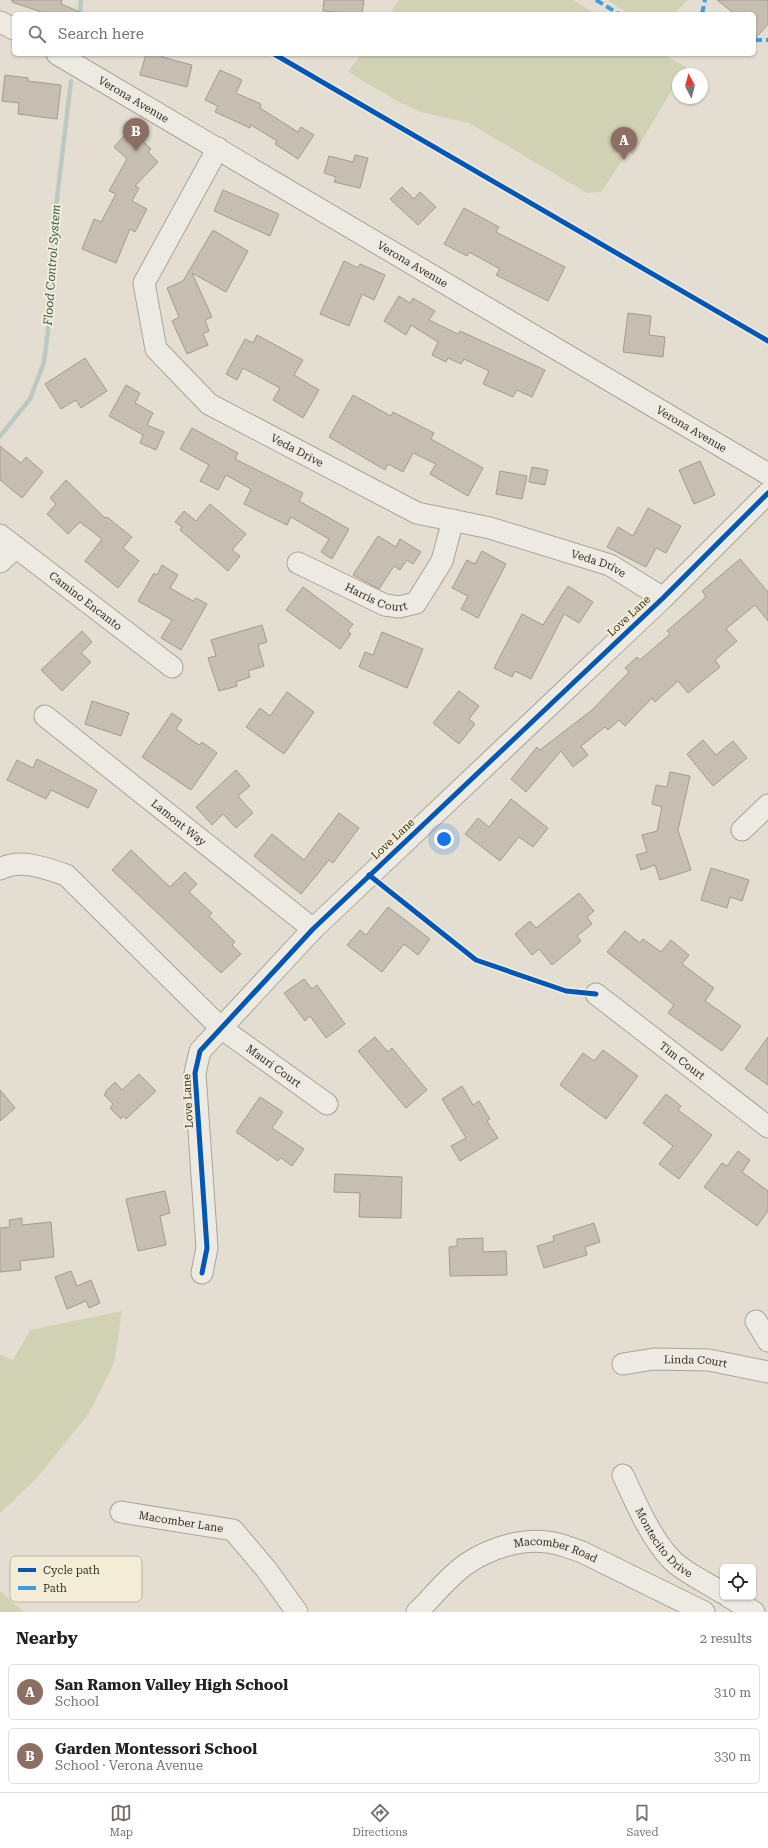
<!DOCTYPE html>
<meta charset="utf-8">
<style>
body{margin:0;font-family:"Roboto Serif",serif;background:#f2f2f2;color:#202124}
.controls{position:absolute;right:12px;bottom:12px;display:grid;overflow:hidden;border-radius:6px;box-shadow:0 1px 3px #0004}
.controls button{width:36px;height:36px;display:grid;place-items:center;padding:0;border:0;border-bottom:1px solid #e0e0e0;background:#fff;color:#202124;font:20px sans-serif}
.compass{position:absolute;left:672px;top:68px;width:36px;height:36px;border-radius:50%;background:#fff;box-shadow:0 1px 3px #0004;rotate:353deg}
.you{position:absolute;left:444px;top:839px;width:14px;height:14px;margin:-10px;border:3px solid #fff;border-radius:50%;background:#1a73e8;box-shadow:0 0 0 6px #1a73e833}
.badge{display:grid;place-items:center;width:26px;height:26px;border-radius:50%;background:#746b5f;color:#fff;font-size:13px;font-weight:700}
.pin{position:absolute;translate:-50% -33px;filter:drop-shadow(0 1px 2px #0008)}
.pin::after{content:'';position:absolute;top:21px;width:14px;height:12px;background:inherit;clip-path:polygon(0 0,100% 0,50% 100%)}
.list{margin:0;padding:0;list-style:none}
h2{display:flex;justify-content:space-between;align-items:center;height:52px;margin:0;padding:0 16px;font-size:17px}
h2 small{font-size:13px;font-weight:400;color:#757577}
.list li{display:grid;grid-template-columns:26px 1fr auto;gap:12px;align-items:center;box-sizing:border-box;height:56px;margin:0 8px 8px;padding:0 8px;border:1px solid #e0e0e0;border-radius:6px}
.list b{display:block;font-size:15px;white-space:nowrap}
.list p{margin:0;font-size:13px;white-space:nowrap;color:#757577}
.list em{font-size:13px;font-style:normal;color:#757577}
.icon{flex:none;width:22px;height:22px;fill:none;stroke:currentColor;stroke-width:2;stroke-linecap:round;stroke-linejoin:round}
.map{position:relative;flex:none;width:768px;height:1612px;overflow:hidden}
.search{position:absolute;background:#fff;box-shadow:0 1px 3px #0004;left:12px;right:12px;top:12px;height:44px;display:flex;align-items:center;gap:10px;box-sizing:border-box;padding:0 14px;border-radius:6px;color:#757577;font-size:15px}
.sheet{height:180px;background:#fff}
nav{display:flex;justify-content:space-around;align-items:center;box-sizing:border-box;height:56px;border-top:1px solid #e0e0e0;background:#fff;font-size:11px;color:#757577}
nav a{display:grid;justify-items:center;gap:2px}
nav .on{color:#746b5f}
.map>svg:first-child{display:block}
.green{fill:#d1d2b4}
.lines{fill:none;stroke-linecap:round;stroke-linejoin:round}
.stream{stroke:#bac9c1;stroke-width:4.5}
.building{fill:#c7beb2;stroke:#a49b90}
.minor-casing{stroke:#a9a499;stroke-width:23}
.minor{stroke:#eceae2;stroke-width:21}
.quiet{stroke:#3e9de0;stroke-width:4;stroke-dasharray:8 4;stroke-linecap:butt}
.cycleway-casing{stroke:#f3edd8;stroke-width:8}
.cycleway{stroke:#0057b8;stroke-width:5}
.labels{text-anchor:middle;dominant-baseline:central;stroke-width:4;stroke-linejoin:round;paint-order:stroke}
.street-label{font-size:11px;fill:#382d21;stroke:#f3edd8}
.water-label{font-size:12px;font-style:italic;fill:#325756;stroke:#f3edd8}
.key{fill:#f3edd8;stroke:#bbb3a1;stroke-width:1}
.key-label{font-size:11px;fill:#382d21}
</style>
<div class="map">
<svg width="768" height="1612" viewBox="0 0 768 1612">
<rect width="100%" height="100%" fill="#e3ded1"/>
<path class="green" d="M 399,0 L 572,0 L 596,14 L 389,14 Z
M 608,0 L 688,0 L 673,14 L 629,14 Z
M 361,54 L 663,54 L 686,67 L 682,74 L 678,74 L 678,80 L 633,155 L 628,152 L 601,192 L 587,193 L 469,123 L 421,112 L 397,101 L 348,72 Z
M 122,1311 L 114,1363 L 89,1413 L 36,1479 L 0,1513 L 0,1355 L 13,1360 L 30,1330 Z
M 0,1591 L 24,1612 L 0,1612 Z"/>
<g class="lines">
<path class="stream" d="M 80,14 L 81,0
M 0,436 L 30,399 L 44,362 L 50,314 L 55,215 L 71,81"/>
</g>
<path class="building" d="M 12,0 L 62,0 L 61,4 L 85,14 L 47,14 L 12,2 Z
M 324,0 L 364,0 L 362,14 L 323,11 Z
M 717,0 L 768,0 L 768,24 L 754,40 L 754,14 L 735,14 Z
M 146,54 L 163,54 L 162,57 L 192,65 L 187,87 L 140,75 Z
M 220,70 L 242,80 L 236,93 L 261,104 L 260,108 L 298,132 L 301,127 L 314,135 L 298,159 L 275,144 L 277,141 L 251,125 L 250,128 L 215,112 L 218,106 L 205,100 Z
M 5,75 L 28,78 L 28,81 L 61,85 L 57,119 L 18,114 L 19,103 L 2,101 Z
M 130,129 L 151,149 L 148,152 L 158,162 L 135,186 L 139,188 L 132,201 L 147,209 L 135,232 L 130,229 L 116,263 L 82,249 L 94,219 L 101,222 L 116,194 L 109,191 L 127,159 L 114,147 Z
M 355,155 L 368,158 L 360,188 L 334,182 L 336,177 L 324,173 L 329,156 L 353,162 Z
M 402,187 L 414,199 L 420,192 L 436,207 L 418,225 L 390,199 Z
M 223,190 L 279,214 L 270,236 L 214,211 Z
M 464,208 L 499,227 L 496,232 L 565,267 L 548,301 L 496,275 L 500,269 L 469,252 L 467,256 L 444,244 Z
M 213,230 L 248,251 L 226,292 L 192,273 L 212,317 L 205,320 L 209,331 L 203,334 L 208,345 L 187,354 L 172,321 L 179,317 L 167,288 L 183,281 Z
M 344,261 L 358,268 L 360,264 L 385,275 L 374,300 L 362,294 L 349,326 L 320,314 Z
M 399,296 L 410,303 L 413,298 L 435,311 L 429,320 L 458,334 L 460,331 L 545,370 L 532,397 L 517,390 L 513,397 L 483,384 L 489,371 L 464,359 L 461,364 L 448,358 L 446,362 L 432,355 L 438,342 L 411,325 L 406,335 L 384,321 Z
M 628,313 L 651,316 L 649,335 L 665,337 L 663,357 L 623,352 Z
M 257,335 L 303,360 L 294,375 L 319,390 L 303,418 L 273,400 L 280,388 L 243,368 L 237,380 L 226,374 L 245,339 L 253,343 Z
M 85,358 L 107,391 L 81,408 L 76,400 L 61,409 L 45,384 Z
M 126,385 L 140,393 L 135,403 L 153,413 L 147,425 L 164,432 L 156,450 L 140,443 L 143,435 L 109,416 Z
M 353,395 L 391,416 L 393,412 L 434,433 L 431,439 L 483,468 L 468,496 L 430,474 L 436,464 L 413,453 L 403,472 L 388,464 L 385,470 L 329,437 Z
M 192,428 L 238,453 L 235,459 L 303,493 L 299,501 L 349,529 L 332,559 L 321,552 L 329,539 L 291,517 L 287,525 L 244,504 L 251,489 L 226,475 L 218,490 L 200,481 L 209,465 L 180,449 Z
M 0,446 L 21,463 L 26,457 L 43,472 L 22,498 L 0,480 Z
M 700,461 L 715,495 L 694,504 L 679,470 Z
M 532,467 L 548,470 L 545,485 L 529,482 Z
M 500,471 L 527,476 L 522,499 L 496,494 Z
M 66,480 L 105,518 L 107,517 L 132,537 L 123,548 L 139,561 L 118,588 L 85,561 L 102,539 L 80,522 L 68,534 L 47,514 L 56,504 L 50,498 Z
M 210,504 L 246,534 L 232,550 L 240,556 L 228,571 L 180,530 L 182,527 L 175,522 L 184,511 L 196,521 Z
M 648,508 L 681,526 L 666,553 L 656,548 L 646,567 L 607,547 L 618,527 L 633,536 Z
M 378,536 L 396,547 L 400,539 L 421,552 L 413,564 L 407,560 L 400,570 L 394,566 L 379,589 L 353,575 Z
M 482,551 L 506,564 L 478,618 L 461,609 L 468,596 L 452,588 L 467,560 L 475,564 Z
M 740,559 L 768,592 L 768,621 L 755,605 L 726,629 L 737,641 L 715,660 L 720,667 L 688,693 L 678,681 L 655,702 L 652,698 L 625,726 L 619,720 L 608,730 L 605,727 L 581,746 L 588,755 L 573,767 L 561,751 L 526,792 L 511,779 L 537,747 L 540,750 L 592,710 L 629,672 L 625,668 L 637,657 L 640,660 L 670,634 L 667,631 L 706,597 L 702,591 Z
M 162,565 L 178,575 L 170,588 L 193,601 L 196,598 L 207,604 L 181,650 L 161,638 L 172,620 L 138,601 L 154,573 L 157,575 Z
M 568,586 L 593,602 L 579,623 L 564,614 L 531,679 L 515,671 L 512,677 L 494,668 L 522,614 L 543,625 Z
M 303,587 L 353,624 L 348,631 L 351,634 L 340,649 L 286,610 Z
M 262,625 L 267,642 L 258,645 L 264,666 L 248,671 L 250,677 L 236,682 L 237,686 L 219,691 L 208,658 L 216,656 L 211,640 Z
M 82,631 L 92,642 L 81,653 L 91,662 L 62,691 L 41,670 Z
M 382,632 L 423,649 L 407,688 L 359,667 L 365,652 L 373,655 Z
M 459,691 L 479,706 L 469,719 L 475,724 L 459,744 L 433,723 Z
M 287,692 L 314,712 L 284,754 L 246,727 L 260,708 L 270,716 Z
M 92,701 L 129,713 L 121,736 L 85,724 Z
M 172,713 L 182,720 L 176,729 L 199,745 L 202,742 L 217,753 L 191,790 L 142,757 Z
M 703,740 L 716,755 L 733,741 L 747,758 L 713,786 L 687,754 Z
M 37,759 L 97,790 L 88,808 L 51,790 L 46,799 L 7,780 L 17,760 L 33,768 Z
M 236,770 L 250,786 L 238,796 L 253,813 L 236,828 L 223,814 L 212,825 L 196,807 Z
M 670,772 L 690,776 L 678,830 L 691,870 L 660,880 L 655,865 L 641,870 L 636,855 L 647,852 L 642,835 L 657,831 L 662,807 L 652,804 L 656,785 L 667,787 Z
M 511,799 L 548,828 L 533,847 L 519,837 L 500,861 L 465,834 L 478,818 L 489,827 Z
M 339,813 L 359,828 L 333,863 L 329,860 L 301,894 L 254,856 L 272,834 L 304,860 Z
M 131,850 L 170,887 L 185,872 L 197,884 L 189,892 L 212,913 L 209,916 L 235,942 L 232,945 L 241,954 L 221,973 L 112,870 Z
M 711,868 L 749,880 L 742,901 L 730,897 L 727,908 L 701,900 Z
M 579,893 L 594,911 L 587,917 L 592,924 L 577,936 L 581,941 L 552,965 L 539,949 L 532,955 L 515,934 L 530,921 L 536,928 Z
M 388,907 L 430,939 L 418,955 L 404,944 L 382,972 L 347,945 L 360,930 L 366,935 Z
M 625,931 L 640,943 L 643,939 L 661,952 L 671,940 L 689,955 L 682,964 L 714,988 L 705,1001 L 741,1026 L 722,1051 L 668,1013 L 674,1005 L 607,952 Z
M 304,979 L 312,989 L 317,985 L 345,1024 L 326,1038 L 310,1016 L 305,1021 L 284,993 Z
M 375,1037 L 388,1052 L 392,1048 L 427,1090 L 406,1108 L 358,1051 Z
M 768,1037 L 768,1085 L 745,1069 Z
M 603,1050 L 638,1076 L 606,1119 L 560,1085 L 583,1053 L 594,1061 Z
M 139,1074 L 156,1091 L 126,1119 L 123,1116 L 121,1119 L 110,1108 L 113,1104 L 104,1095 L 106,1093 L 105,1092 L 115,1082 L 122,1090 Z
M 462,1086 L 473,1105 L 479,1101 L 490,1119 L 487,1121 L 498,1138 L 460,1161 L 451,1146 L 466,1138 L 442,1099 Z
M 0,1090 L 15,1108 L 0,1121 Z
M 666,1094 L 681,1106 L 678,1110 L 712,1135 L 679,1179 L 659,1164 L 673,1146 L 643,1123 Z
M 260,1097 L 283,1112 L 272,1128 L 304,1149 L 292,1166 L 281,1158 L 278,1161 L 236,1132 Z
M 738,1151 L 750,1160 L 742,1172 L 768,1191 L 768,1211 L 757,1226 L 704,1187 L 722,1163 L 727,1166 Z
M 335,1174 L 402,1177 L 401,1218 L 359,1217 L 360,1193 L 334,1192 Z
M 165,1191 L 170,1213 L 160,1216 L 166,1245 L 138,1251 L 126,1199 Z
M 22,1218 L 22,1225 L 51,1222 L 54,1257 L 20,1261 L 21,1270 L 0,1272 L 0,1228 L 10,1227 L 9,1220 Z
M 594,1223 L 600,1242 L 585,1247 L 587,1255 L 544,1268 L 537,1246 L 554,1241 L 553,1236 Z
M 483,1238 L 483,1252 L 506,1251 L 507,1275 L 450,1276 L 449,1247 L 457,1246 L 457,1239 Z
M 71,1271 L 77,1286 L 91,1280 L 100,1303 L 89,1308 L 86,1301 L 67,1309 L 55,1277 Z"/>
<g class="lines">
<g class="minor-casing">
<g id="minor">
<path d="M 0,22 L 14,29"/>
<path id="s1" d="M 57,54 L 768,474"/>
<path id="s2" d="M 218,148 L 144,283 L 156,349 L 209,404 L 417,513 L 490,528 L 610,565 L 663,598"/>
<path id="s3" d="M 0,535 L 172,667"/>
<path d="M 0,562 L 16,547"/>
<path id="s4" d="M 298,563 L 385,605 L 399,607 L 416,603 L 442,561 L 453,520"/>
<path id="s5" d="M 45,716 L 313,929"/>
<path d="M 742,830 L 768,805"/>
<path id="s6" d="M 0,869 C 21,858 45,868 66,875 L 221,1028 L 327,1104"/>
<path id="s7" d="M 596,994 L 768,1127"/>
<path d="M 202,1273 L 207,1248 L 195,1073 L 200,1051 L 313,929 L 663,598 L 768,493"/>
<path d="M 756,1321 L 768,1341"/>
<path id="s8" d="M 623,1364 L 654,1359 L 709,1360 L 768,1372"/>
<path id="s9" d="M 623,1475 C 635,1501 651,1539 672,1560 C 682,1571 709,1584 723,1593"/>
<path id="s10" d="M 121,1512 L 233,1530 L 266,1569 L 297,1612"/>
<path d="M 729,1597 L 754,1612"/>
<path id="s11" d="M 417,1612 C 434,1596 448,1576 468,1563 C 489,1549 521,1538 547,1542 C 559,1543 570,1548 582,1552 L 704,1612"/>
</g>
</g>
<use href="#minor" class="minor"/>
<path class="quiet" d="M 596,0 L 619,14
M 702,14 L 705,0
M 754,40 L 768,40"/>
<g class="cycleway-casing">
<path id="cycleway" d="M 274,54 L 768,341
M 369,875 L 476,960 L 566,991 L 596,994
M 202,1273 L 207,1248 L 195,1073 L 200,1051 L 313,929 L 663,598 L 768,493"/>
</g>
<use href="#cycleway" class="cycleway"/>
</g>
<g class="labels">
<g class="street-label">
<text stroke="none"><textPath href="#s1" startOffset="89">Verona Avenue</textPath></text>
<text stroke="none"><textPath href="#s1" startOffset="413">Verona Avenue</textPath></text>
<text stroke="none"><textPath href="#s1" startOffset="737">Verona Avenue</textPath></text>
<text stroke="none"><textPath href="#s2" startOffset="397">Veda Drive</textPath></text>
<text stroke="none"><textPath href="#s2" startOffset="721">Veda Drive</textPath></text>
<text stroke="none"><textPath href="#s4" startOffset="86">Harris Court</textPath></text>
<text stroke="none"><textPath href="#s3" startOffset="108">Camino Encanto</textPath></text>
<text transform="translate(629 616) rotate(-43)">Love Lane</text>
<text stroke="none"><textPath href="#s5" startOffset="171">Lamont Way</textPath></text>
<text transform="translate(393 839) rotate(-43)">Love Lane</text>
<text stroke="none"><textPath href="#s7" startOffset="109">Tim Court</textPath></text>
<text stroke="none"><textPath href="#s6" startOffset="351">Mauri Court</textPath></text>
<text transform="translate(188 1101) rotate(-93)">Love Lane</text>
<text stroke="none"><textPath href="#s8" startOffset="73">Linda Court</textPath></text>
<text stroke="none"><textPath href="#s10" startOffset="61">Macomber Lane</textPath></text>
<text stroke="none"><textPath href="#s9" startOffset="80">Montecito Drive</textPath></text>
<text stroke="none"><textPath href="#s11" startOffset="164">Macomber Road</textPath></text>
</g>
<g class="water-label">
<text transform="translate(52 265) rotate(-86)">Flood Control System</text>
</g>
</g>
<rect x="10" y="1556" width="132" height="46" rx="6" class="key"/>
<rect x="18" y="1568" width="18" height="4" fill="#0057b8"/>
<rect x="18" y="1586" width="18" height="4" fill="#3e9de0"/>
<g class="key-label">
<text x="43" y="1574">Cycle path</text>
<text x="43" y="1592">Path</text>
</g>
</svg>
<div class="controls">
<button><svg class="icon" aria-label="locate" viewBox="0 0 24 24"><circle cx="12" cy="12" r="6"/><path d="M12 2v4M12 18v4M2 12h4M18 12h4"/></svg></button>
</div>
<svg class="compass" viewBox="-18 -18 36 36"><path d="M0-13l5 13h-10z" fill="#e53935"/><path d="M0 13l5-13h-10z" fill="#757577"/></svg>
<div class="you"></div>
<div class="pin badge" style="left:624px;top:160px;background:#8d6e63">A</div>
<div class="pin badge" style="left:136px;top:151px;background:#8d6e63">B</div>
<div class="search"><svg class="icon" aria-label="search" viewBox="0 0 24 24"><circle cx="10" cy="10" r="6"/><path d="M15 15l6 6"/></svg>Search here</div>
</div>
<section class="sheet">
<h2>Nearby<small>2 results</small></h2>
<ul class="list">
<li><span class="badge" style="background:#8d6e63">A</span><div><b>San Ramon Valley High School</b><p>School</p></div><em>310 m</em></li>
<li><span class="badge" style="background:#8d6e63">B</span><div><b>Garden Montessori School</b><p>School · Verona Avenue</p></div><em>330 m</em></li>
</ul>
</section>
<nav>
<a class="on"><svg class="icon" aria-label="map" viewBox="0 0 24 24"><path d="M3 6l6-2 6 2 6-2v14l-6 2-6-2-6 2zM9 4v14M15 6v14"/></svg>Map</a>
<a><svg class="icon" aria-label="directions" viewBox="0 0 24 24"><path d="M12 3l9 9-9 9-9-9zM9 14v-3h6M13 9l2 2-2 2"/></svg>Directions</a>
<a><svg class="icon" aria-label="saved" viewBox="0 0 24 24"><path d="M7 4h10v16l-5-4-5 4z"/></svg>Saved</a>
</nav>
